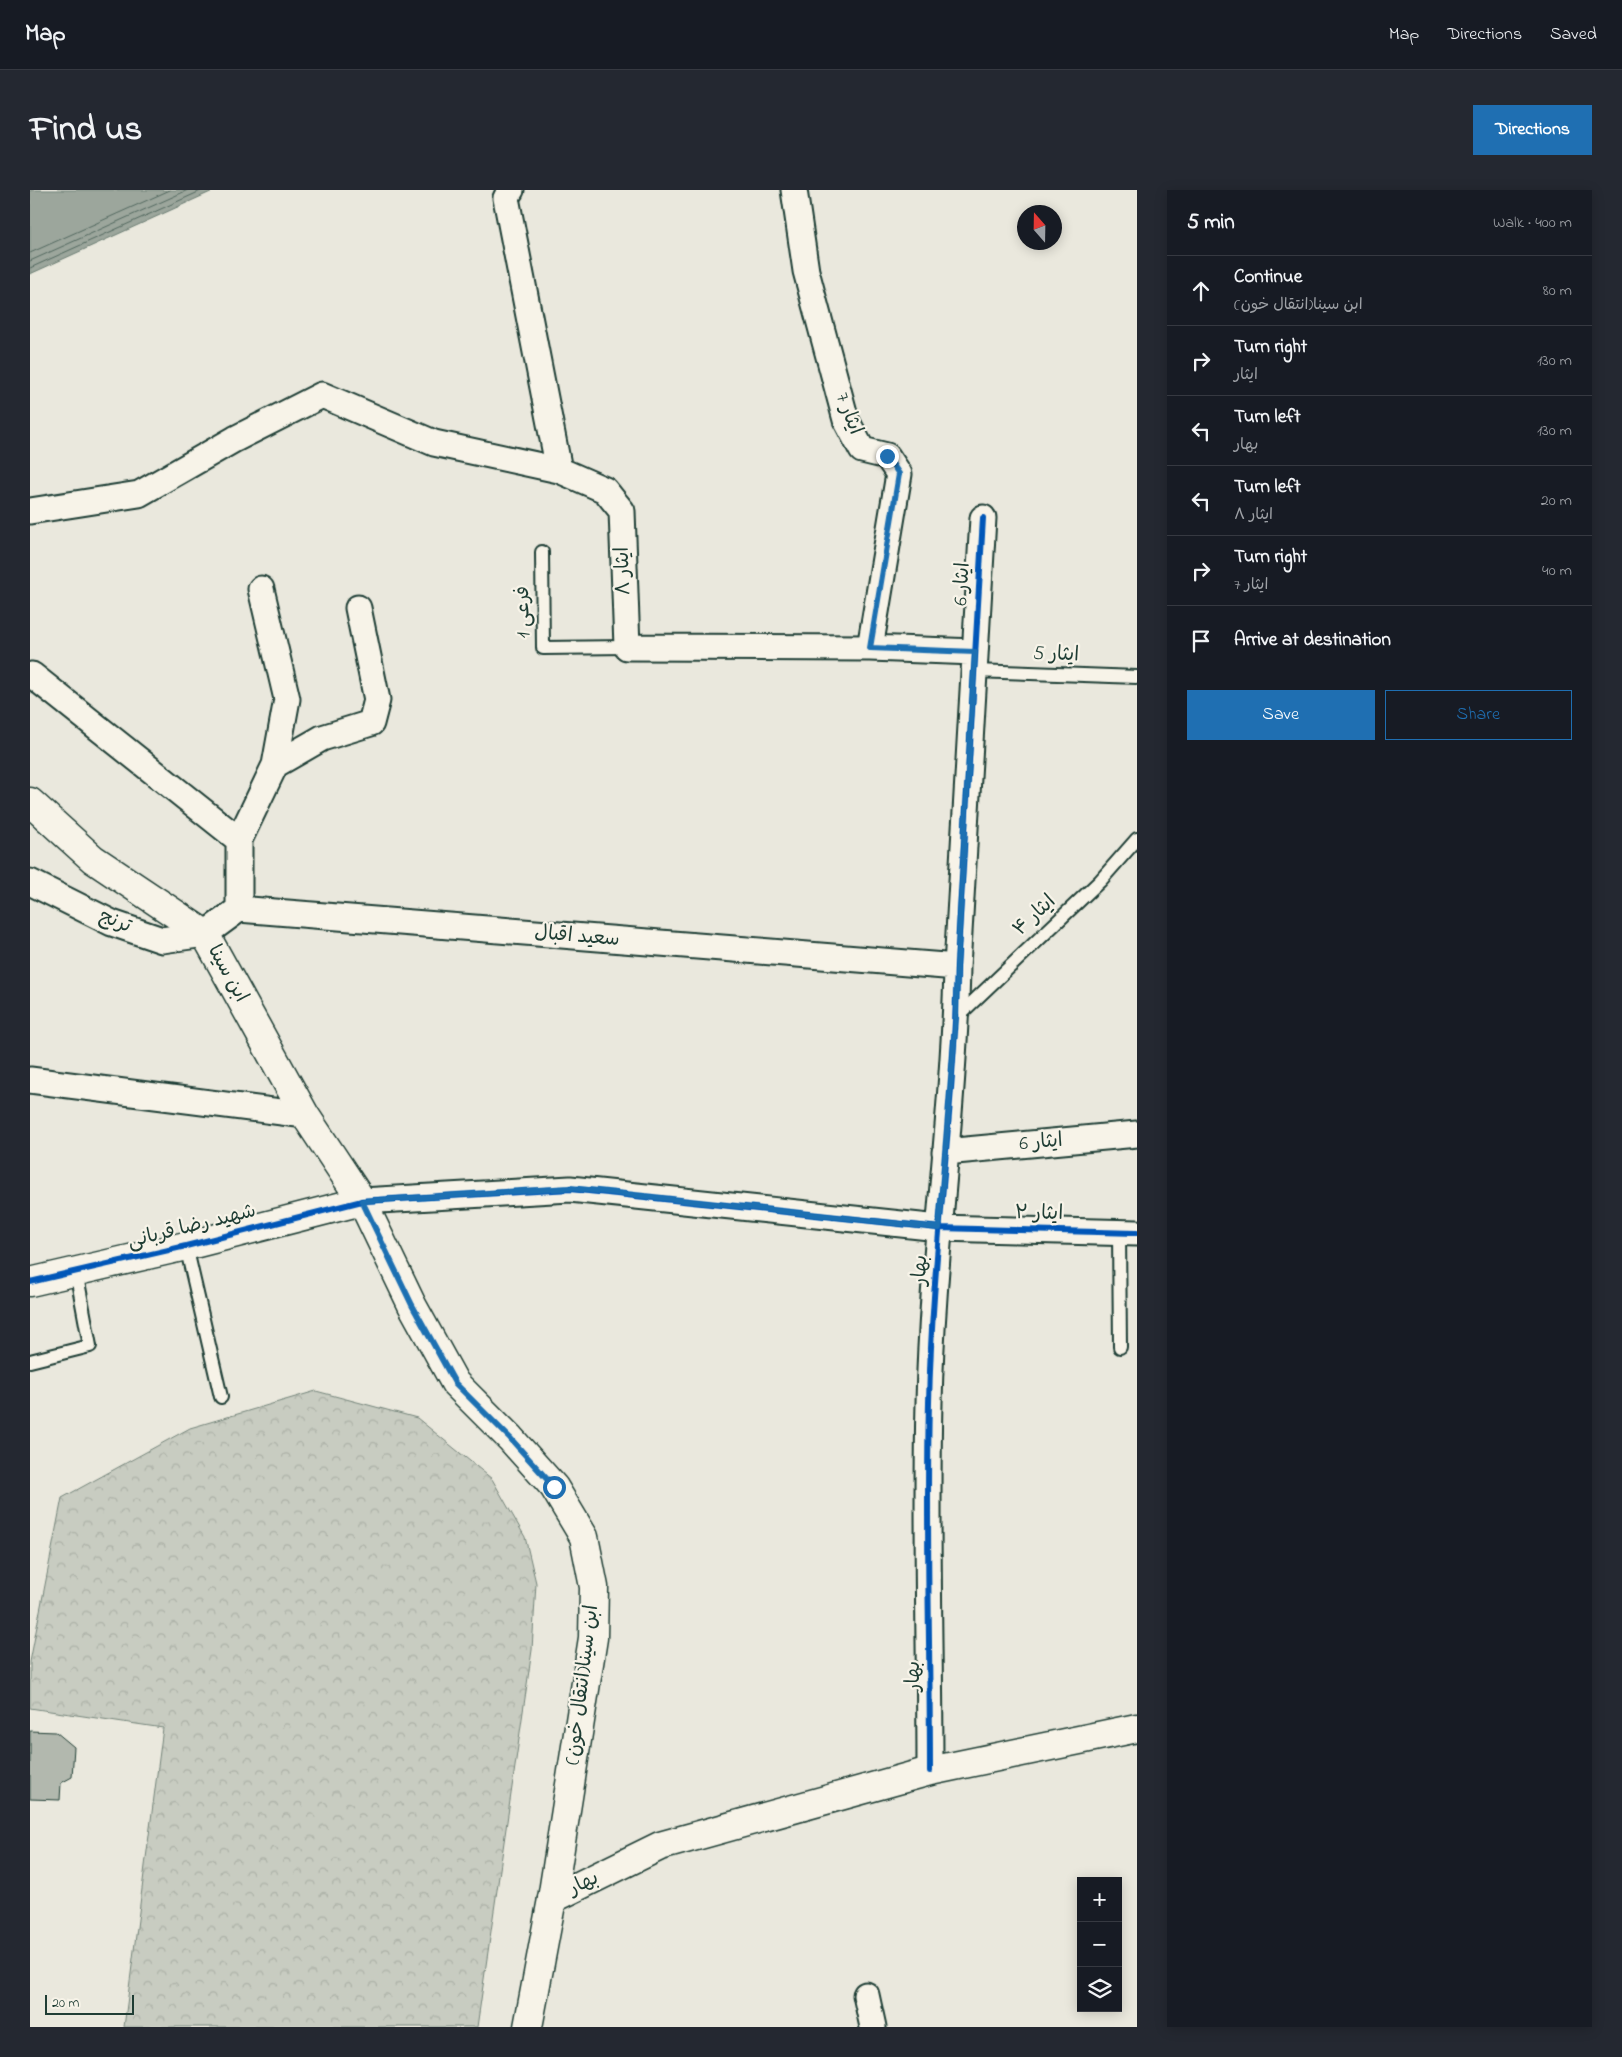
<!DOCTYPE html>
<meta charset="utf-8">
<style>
body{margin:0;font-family:"Indie Flower","Playpen Sans Arabic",sans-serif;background:#242831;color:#f1f3f6}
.controls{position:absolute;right:15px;bottom:15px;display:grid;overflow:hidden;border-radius:0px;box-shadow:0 2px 12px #0003}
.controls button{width:45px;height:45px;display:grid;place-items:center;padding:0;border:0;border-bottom:1px solid #363941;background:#171b24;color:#f1f3f6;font:25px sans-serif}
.compass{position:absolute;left:987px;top:15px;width:45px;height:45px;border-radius:50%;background:#171b24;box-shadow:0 2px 12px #0003;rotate:340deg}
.scale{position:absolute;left:15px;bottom:12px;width:89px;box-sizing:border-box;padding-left:5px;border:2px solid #1f3d34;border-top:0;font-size:14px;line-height:18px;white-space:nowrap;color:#1f3d34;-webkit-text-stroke:4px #f7f3e8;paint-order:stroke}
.stop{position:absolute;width:15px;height:15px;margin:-11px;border:4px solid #1f6fb2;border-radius:50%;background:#fff}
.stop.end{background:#1f6fb2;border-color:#fff;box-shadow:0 1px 5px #0008}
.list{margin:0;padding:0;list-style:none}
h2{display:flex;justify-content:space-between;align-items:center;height:65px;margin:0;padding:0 20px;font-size:21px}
h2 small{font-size:16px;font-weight:400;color:#9ea1a6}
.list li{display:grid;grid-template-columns:32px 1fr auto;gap:15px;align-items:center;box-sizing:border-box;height:70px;padding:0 20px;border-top:1px solid #363941}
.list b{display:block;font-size:19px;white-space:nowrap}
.list p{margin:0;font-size:16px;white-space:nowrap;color:#9ea1a6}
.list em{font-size:16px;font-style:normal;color:#9ea1a6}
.actions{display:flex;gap:10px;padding:15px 20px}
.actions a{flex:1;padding:11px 0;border:1px solid #1f6fb2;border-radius:0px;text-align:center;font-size:18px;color:#1f6fb2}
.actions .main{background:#1f6fb2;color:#fff}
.icon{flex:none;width:28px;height:28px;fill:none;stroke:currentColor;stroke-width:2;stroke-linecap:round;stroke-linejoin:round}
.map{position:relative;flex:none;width:1107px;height:1837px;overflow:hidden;border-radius:0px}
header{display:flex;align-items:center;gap:30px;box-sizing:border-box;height:70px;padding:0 25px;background:#171b24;border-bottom:1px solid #363941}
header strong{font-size:24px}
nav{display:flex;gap:28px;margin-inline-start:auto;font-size:18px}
.intro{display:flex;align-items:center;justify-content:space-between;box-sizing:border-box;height:120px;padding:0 30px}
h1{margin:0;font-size:35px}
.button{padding:12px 22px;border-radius:0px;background:#1f6fb2;color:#fff;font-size:18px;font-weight:700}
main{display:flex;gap:30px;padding:0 30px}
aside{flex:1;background:#171b24;border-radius:0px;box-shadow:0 2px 12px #0003}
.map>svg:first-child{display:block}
.forest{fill:url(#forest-crowns);stroke:#74847a}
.water{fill:#9ca69c;stroke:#6a7c72}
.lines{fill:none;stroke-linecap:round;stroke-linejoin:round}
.shore{stroke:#51675e;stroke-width:1}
.building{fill:#b2b8ae;stroke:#1f3d34}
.service-casing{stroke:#1f3d34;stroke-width:16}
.minor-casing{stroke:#1f3d34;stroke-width:29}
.tertiary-casing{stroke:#1f3d34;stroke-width:31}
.secondary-casing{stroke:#1f3d34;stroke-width:31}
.service{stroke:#f7f3e8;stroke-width:12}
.minor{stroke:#f7f3e8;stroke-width:25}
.tertiary{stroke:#f7f3e8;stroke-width:28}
.secondary{stroke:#f7f3e8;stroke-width:28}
.cycleway-casing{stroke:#f7f3e8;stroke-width:9}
.cycleway{stroke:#0057b8;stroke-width:6}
.route{stroke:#1f6fb2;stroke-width:6}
.labels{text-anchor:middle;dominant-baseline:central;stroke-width:4.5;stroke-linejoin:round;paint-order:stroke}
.street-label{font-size:20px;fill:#1f3d34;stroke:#f7f3e8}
</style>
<header>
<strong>Map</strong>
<nav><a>Map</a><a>Directions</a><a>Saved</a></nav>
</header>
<div class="intro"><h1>Find us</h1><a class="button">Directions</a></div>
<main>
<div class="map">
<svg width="1107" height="1837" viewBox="0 0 1107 1837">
<defs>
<pattern id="forest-crowns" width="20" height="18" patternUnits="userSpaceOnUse" patternTransform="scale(1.25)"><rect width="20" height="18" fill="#c8ccc1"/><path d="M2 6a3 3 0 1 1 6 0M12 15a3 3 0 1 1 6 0" fill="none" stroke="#abb0a6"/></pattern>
</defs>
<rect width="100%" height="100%" fill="#eae8dd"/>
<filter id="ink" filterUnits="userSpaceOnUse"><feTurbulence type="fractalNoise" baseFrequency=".02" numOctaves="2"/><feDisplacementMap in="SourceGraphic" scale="10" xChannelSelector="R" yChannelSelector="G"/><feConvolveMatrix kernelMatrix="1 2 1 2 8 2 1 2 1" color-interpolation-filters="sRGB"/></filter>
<g filter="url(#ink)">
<path class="forest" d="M 286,1201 L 387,1228 L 462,1289 L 495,1347 L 506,1393 L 502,1460 L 447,1837 L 94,1837 L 133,1538 L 0,1518 L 0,1472 L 32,1308 L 160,1238 Z"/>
<path class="water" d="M 0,0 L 185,0 L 0,84 Z"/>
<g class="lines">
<path class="shore" d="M 0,63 L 140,0
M 0,71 L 158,0
M 0,78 L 173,0"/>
</g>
<path class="building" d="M 0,1541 L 26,1542 L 44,1557 L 42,1587 L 31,1593 L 30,1610 L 0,1609 Z"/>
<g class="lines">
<g class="service-casing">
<path id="service" d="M 512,362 L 513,458 L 597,457
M 944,481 L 1107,487
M 926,828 L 1070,691 L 1107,649
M 1089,1042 L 1090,1157
M 156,1056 L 191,1207
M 0,1171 L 60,1156 L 46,1081"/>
</g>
<g class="minor-casing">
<path id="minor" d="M 481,0 L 476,8 L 529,280 L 575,300 L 592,321 L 597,457 L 840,458 L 945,462
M 764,0 L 776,81 L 816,230 L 832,260 L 857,266 L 869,284 L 840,458
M 0,321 L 109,304 L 205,249 L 292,205 L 404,253 L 529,280
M 2,485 L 209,650
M 245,575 L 292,548 L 341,533 L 347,510 L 328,418
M 0,692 L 82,733 L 132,750 L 175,744 L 209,719 L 927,777
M 209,719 L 209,650 L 245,575 L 257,509 L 231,399
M 0,890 L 275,925
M 915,962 L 1107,944
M 332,1011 L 540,999 L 909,1038 L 1107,1043
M 900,1581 C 900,1458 896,1335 899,1213 C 902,1067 924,923 927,777 L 953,328
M 836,1805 L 843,1837"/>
</g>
<g class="tertiary-casing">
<path id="tertiary" d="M 0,1092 L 156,1056 L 332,1011
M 522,1709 L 630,1656 L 900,1581 L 1107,1538"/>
</g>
<g class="secondary-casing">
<path id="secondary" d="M 0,612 L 63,669 L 175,744 L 275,925 L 332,1011 L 382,1115 L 425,1193 L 480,1248 L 524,1297 L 554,1347 L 564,1397 L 563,1448 L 522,1709 L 498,1837"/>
</g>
<use href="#service" class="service"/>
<use href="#minor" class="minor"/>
<use href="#tertiary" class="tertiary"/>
<use href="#secondary" class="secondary"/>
<g class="cycleway-casing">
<path id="cycleway" d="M 0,1092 L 156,1056 L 332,1011 L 540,999 L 909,1038 L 1107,1043
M 900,1581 C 900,1458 896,1335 899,1213 C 902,1067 924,923 927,777 L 953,328"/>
</g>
<use href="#cycleway" class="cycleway"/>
</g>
</g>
<g class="lines" filter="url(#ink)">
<path class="route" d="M 524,1297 L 480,1248 L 425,1193 L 382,1115 L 332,1011 L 540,998 L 909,1038 L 926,828 L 927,777 L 945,462 L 840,458 L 869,284 L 857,266"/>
</g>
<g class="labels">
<g class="street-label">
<text transform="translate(818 224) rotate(69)">ایثار 7</text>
<text transform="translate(594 381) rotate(-92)">ایثار ۸</text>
<text transform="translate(933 394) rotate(-87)">ایثار 6</text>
<text transform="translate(494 422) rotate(-91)">فرعی 1</text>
<text transform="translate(1026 465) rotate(2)">ایثار 5</text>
<text transform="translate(1005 726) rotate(-43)">ایثار ۴</text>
<text transform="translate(85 732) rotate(22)">ترنج</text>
<text transform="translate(547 747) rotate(5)">سعید اقبال</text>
<text transform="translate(197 784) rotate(61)">ابن سینا</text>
<text transform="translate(1011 953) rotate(-5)">ایثار 6</text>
<text transform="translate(1009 1024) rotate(1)">ایثار ۲</text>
<text transform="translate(162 1037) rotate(-14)">شهید رضا قربانی</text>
<text transform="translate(891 1080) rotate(-87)">بهار</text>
<text transform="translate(884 1486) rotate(-90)">بهار</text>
<text transform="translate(553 1495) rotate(-83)">ابن سینا(انتقال خون)</text>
<text transform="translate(554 1694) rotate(-26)">بهار</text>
</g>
</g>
</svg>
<div class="controls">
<button>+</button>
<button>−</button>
<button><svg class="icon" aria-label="layers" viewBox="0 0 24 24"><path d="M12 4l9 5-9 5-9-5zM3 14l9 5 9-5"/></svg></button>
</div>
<svg class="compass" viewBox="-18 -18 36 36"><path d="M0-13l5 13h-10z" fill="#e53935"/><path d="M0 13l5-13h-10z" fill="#9ea1a6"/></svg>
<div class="scale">20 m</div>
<div class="stop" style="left:524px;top:1297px"></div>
<div class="stop end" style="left:857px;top:266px"></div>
</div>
<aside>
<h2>5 min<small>Walk · 400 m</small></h2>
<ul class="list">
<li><svg class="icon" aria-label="ahead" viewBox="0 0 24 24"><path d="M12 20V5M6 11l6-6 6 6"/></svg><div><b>Continue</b><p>ابن سینا(انتقال خون)</p></div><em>80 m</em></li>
<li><svg class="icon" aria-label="right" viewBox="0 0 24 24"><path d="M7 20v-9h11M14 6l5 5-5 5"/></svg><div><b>Turn right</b><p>ایثار</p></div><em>130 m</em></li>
<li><svg class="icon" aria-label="left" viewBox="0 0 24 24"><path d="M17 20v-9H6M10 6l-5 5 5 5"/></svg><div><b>Turn left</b><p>بهار</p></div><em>130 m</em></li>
<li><svg class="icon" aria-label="left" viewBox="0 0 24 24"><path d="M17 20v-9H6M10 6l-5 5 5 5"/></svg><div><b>Turn left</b><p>ایثار ۸</p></div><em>20 m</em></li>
<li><svg class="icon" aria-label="right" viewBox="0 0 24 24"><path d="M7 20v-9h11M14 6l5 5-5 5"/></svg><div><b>Turn right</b><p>ایثار 7</p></div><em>40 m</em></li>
<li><svg class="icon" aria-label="arrive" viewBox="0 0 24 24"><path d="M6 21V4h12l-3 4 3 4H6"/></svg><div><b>Arrive at destination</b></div></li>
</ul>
<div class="actions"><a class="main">Save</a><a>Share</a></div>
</aside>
</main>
